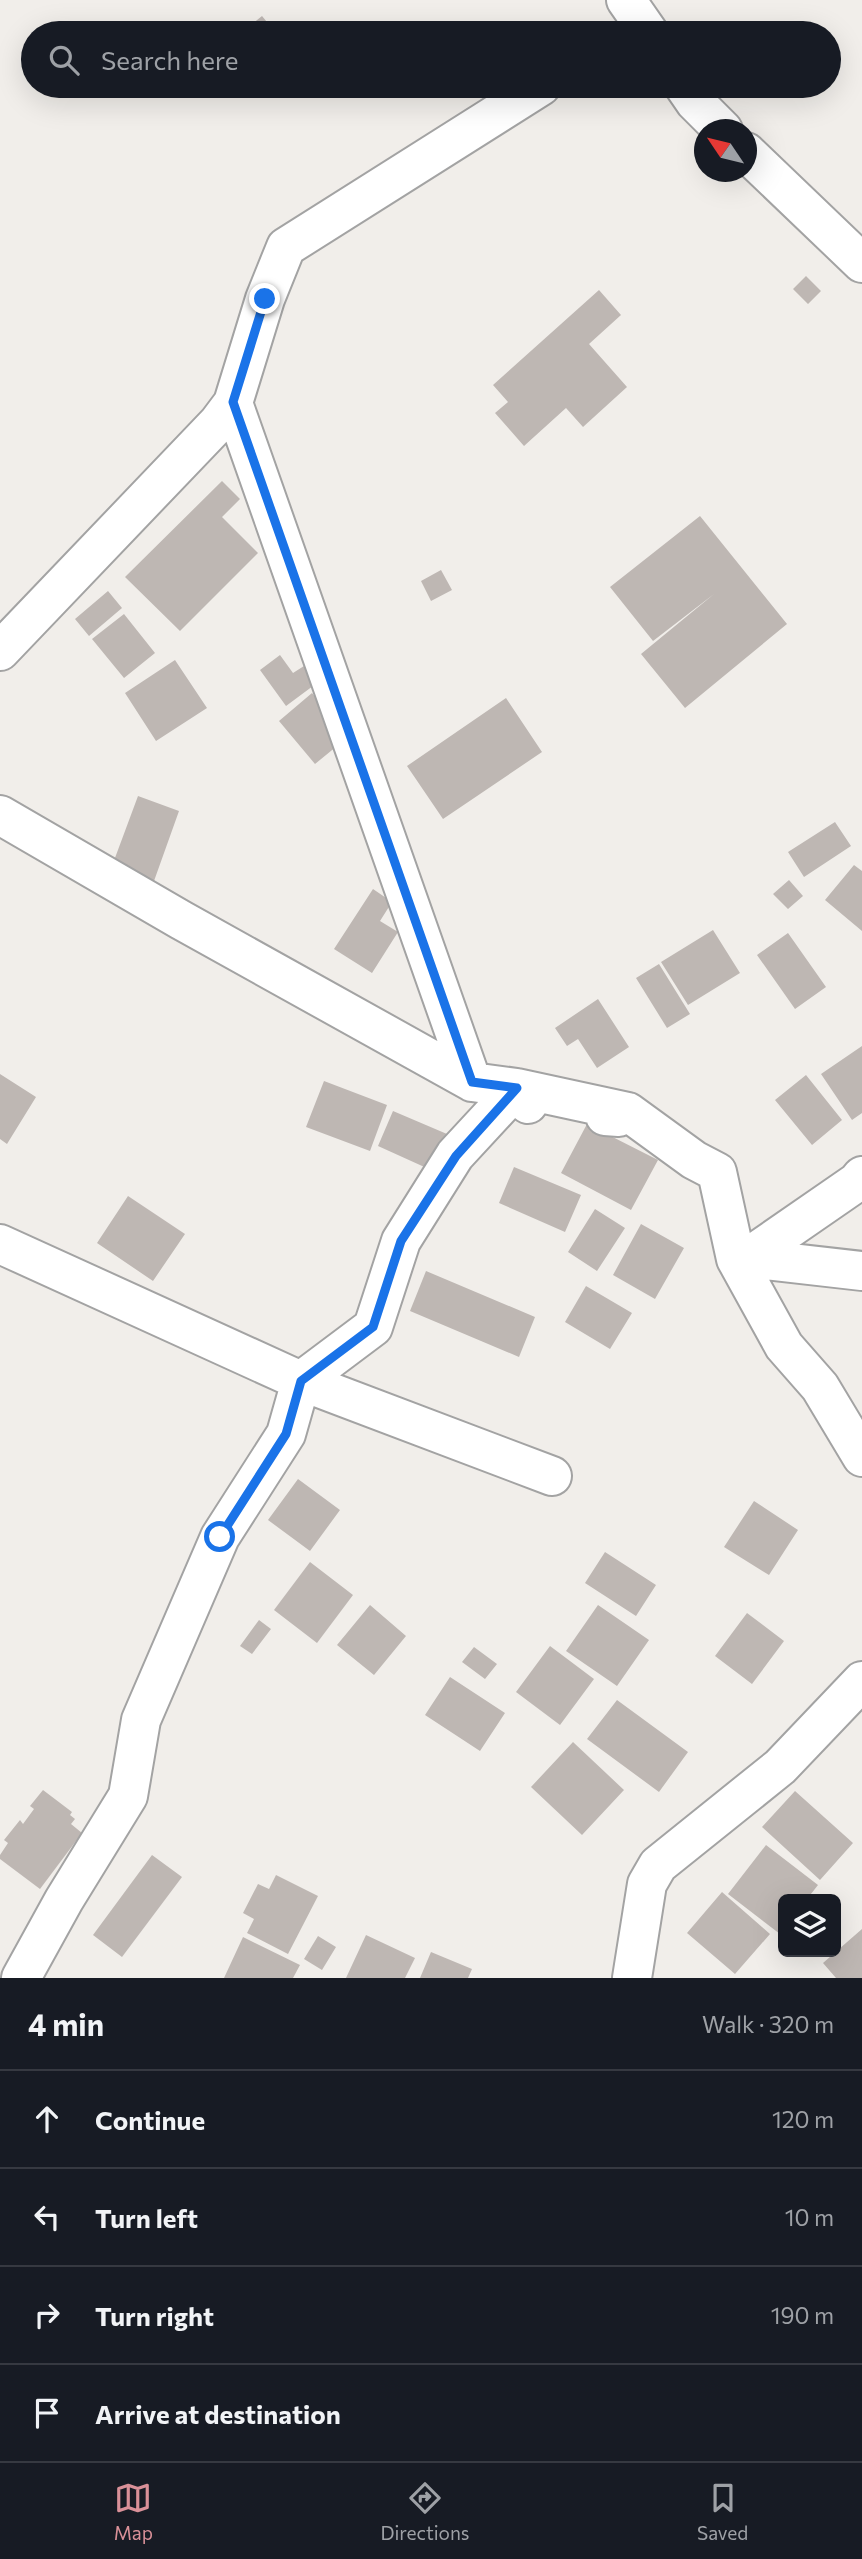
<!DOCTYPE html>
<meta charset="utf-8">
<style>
body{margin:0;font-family:Commissioner,sans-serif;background:#242831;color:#f1f3f6}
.controls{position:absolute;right:21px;bottom:21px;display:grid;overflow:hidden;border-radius:10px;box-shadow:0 7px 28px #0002}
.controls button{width:63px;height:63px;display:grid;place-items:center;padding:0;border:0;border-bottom:2px solid #363941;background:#171b24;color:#f1f3f6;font:35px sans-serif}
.compass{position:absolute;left:694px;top:119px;width:63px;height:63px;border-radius:50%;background:#171b24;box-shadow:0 7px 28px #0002;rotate:305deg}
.stop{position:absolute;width:21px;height:21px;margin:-16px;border:5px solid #1a73e8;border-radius:50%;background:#fff}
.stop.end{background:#1a73e8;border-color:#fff;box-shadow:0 2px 7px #0008}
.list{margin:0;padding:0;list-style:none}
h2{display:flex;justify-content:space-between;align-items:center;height:91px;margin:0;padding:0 28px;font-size:30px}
h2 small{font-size:23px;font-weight:400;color:#9ea1a6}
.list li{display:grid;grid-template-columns:46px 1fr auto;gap:21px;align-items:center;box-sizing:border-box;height:98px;padding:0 28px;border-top:2px solid #363941}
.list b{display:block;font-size:26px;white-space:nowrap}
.list em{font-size:23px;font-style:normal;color:#9ea1a6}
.icon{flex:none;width:38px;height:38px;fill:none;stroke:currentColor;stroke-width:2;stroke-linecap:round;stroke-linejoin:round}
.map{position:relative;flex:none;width:862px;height:1978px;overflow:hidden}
.search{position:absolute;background:#171b24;box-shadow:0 7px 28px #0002;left:21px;right:21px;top:21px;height:77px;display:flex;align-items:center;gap:18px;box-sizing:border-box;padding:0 24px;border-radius:38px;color:#9ea1a6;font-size:26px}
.sheet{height:483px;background:#171b24}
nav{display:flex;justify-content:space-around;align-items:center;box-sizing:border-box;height:98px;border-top:2px solid #363941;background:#171b24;font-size:19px;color:#9ea1a6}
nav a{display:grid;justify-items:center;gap:4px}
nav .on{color:#d99098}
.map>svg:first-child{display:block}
.building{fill:#beb7b3}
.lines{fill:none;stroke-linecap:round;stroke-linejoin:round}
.minor-casing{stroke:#a3a3a3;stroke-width:42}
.minor{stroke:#fff;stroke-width:38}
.route{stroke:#1a73e8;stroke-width:9}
</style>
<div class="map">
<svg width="862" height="1978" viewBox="0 0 862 1978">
<rect width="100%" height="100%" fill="#f1eeea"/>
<path class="building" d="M 262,16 L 276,33 L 241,33 Z
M 806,276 L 821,291 L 808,304 L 793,289 Z
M 599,290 L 621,315 L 589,344 L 627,387 L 583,427 L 566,408 L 524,446 L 495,413 L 508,402 L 493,385 Z
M 222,481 L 240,499 L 222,517 L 258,553 L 180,631 L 125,577 Z
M 700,516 L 787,624 L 685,708 L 641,654 L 714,594 L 653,641 L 610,587 Z
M 441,570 L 452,590 L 431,601 L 421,581 Z
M 108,591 L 122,608 L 89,636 L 75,619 Z
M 124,614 L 155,653 L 124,678 L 92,639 Z
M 280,655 L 293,673 L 304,666 L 317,683 L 286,706 L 260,670 Z
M 175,660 L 207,708 L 156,741 L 125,693 Z
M 312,693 L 348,737 L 315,764 L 279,721 Z
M 506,698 L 542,752 L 443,819 L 407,766 Z
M 138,796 L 179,811 L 154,881 L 112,866 Z
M 835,822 L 851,846 L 804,877 L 788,852 Z
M 854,865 L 862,871 L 862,931 L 825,900 Z
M 789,880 L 803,896 L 788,909 L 773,894 Z
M 373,889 L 392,902 L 380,921 L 398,932 L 372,973 L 334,949 Z
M 713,930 L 740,973 L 688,1005 L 661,962 Z
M 788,933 L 826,987 L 795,1009 L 757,955 Z
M 659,964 L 690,1014 L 667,1028 L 636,978 Z
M 598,999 L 629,1047 L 597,1068 L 578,1039 L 567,1046 L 555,1028 Z
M 862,1046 L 862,1113 L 852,1120 L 821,1074 Z
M 0,1074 L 36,1097 L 7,1144 L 0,1139 Z
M 806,1075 L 842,1120 L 812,1145 L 775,1100 Z
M 324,1081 L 387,1105 L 370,1151 L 306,1127 Z
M 393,1111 L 447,1134 L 431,1170 L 378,1146 Z
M 587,1124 L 658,1160 L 631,1210 L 561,1173 Z
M 514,1167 L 581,1195 L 565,1232 L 499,1203 Z
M 128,1196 L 185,1234 L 153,1281 L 97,1243 Z
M 595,1209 L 625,1228 L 597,1271 L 568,1252 Z
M 641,1224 L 684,1248 L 655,1299 L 613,1275 Z
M 426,1271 L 535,1317 L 519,1357 L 410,1311 Z
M 586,1286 L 632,1313 L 610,1349 L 565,1322 Z
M 298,1479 L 340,1510 L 310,1551 L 268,1520 Z
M 754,1501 L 798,1530 L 769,1575 L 724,1547 Z
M 605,1552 L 656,1585 L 636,1616 L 585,1583 Z
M 310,1562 L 353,1595 L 317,1643 L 274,1610 Z
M 370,1605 L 406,1636 L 374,1675 L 337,1645 Z
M 598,1605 L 649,1640 L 617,1686 L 566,1651 Z
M 747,1613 L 784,1641 L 752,1684 L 715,1656 Z
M 259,1620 L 271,1629 L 252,1654 L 240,1646 Z
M 550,1646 L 594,1679 L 560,1725 L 516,1692 Z
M 474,1647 L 497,1664 L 485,1679 L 462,1662 Z
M 450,1677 L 505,1713 L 480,1751 L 425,1715 Z
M 617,1700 L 688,1752 L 659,1792 L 587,1739 Z
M 573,1742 L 624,1790 L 582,1835 L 531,1787 Z
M 43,1790 L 72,1812 L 70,1815 L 75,1819 L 71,1824 L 82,1833 L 40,1889 L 0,1859 L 0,1855 L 8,1843 L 4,1840 L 20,1820 L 23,1824 L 34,1809 L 30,1806 Z
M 795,1791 L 853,1843 L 820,1880 L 762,1827 Z
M 766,1845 L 818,1885 L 807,1899 L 783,1899 L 783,1930 L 780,1934 L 728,1894 Z
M 152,1855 L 182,1877 L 122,1957 L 93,1935 Z
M 276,1875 L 318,1896 L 288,1954 L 247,1933 L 254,1919 L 243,1913 L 258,1884 L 269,1889 Z
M 722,1892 L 770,1934 L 735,1974 L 687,1933 Z
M 862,1929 L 862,1978 L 836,1978 L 823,1963 Z
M 366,1935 L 415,1958 L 405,1978 L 346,1978 Z
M 318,1936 L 336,1947 L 322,1970 L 304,1959 Z
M 243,1937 L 300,1965 L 293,1978 L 224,1978 Z
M 431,1952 L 472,1969 L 468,1978 L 420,1978 Z"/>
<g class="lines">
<g class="minor-casing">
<path id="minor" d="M 626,0 L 649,33
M 684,86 L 695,102 L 723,130
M 746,152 L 862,263
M 233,403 L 472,1082
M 0,651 L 218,423 L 233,403 L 265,299 L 286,247 L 541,86
M 0,815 L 181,920 L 472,1082 L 517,1088 L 528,1104
M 605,1116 L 619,1117 L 628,1112 L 694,1160 L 717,1172 L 736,1259 L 784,1346 L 820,1387 L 862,1457
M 0,1244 L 301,1381 L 552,1476
M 747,1258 L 862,1271
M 736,1259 L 747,1258 L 857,1182 L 862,1176
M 21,1978 L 64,1900 L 128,1796 L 141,1720 L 220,1537 L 286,1434 L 301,1381 L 373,1327 L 401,1241 L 455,1155 L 517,1088 L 628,1112
M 632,1978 L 647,1884 L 658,1865 L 780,1767 L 862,1681"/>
</g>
<use href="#minor" class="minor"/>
</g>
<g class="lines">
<path class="route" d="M 220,1537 L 286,1434 L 301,1381 L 373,1327 L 401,1241 L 456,1156 L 517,1088 L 472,1082 L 233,402 L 265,299"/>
</g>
</svg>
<div class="controls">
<button><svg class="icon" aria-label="layers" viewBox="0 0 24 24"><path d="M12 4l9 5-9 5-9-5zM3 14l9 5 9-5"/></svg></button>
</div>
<svg class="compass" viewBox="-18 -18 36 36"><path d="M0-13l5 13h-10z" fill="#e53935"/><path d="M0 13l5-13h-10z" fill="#9ea1a6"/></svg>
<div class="stop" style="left:220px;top:1537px"></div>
<div class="stop end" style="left:265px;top:299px"></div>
<div class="search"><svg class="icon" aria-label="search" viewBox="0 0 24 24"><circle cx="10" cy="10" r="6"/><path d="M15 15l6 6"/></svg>Search here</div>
</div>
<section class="sheet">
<h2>4 min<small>Walk · 320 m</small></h2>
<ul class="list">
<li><svg class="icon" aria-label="ahead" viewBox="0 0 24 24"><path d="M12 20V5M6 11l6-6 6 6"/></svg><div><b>Continue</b></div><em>120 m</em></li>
<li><svg class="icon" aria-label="left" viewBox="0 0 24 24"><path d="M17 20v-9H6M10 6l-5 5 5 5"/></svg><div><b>Turn left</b></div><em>10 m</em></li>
<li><svg class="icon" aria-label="right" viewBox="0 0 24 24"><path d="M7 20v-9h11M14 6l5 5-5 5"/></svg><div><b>Turn right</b></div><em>190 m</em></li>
<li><svg class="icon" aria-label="arrive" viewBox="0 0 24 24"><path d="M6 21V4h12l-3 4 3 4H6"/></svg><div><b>Arrive at destination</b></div></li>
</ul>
</section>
<nav>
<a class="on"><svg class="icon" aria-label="map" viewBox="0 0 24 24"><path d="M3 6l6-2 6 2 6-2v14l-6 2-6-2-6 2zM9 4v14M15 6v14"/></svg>Map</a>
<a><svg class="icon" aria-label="directions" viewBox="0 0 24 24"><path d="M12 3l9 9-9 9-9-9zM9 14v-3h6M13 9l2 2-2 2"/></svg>Directions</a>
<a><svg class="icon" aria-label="saved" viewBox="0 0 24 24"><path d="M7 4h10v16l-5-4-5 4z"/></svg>Saved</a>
</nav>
